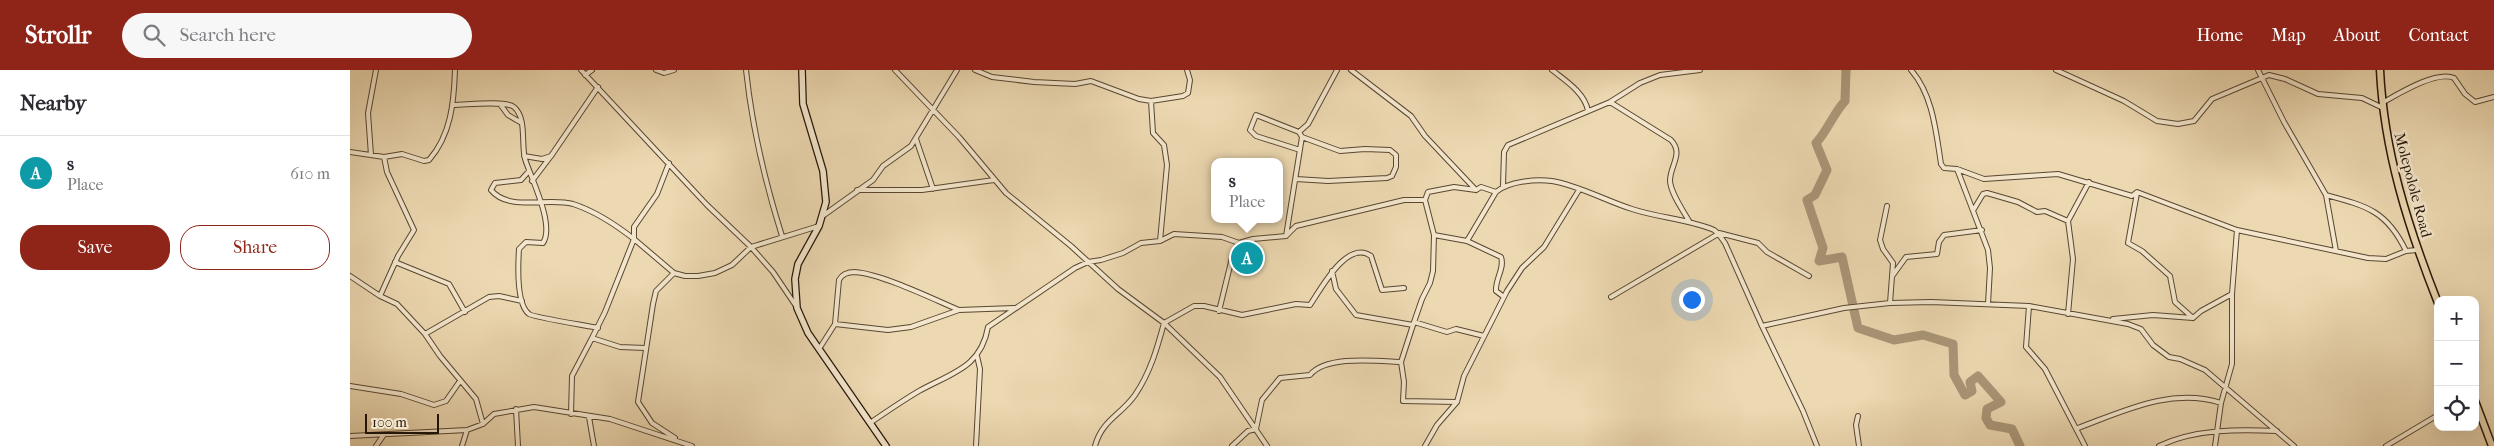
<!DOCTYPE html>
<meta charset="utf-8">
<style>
body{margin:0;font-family:"IM FELL French Canon",serif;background:#f7f7f7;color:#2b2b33}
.controls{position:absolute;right:15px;bottom:15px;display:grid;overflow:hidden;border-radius:10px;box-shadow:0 5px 20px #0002}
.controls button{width:45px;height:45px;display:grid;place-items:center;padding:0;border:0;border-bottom:1px solid #e1e1e2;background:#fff;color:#2b2b33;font:25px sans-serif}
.scale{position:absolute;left:15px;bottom:12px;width:74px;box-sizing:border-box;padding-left:5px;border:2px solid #261708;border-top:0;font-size:14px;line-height:18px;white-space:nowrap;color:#261708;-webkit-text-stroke:4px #f3e6cc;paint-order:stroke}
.you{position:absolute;left:1341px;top:229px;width:18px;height:18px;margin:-12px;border:4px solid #fff;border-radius:50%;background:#1a73e8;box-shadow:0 0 0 8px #1a73e833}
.badge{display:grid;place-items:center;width:32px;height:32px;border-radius:50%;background:#8f2418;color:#fff;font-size:16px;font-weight:700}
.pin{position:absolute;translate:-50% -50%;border:2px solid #fff;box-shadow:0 1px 5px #0006}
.popup{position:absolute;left:861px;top:88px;width:72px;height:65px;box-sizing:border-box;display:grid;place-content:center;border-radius:10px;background:#fff;filter:drop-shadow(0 1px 4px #0005);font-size:16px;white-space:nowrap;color:#7c7c81}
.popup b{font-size:19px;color:#2b2b33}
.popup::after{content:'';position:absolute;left:50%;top:100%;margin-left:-10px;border:10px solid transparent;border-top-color:#fff}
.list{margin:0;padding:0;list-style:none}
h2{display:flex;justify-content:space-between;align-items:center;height:65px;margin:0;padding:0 20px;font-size:21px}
h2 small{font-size:16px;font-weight:400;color:#7c7c81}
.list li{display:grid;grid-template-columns:32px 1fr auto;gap:15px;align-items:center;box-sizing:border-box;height:75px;padding:0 20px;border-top:1px solid #e1e1e2}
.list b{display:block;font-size:19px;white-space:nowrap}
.list p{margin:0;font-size:16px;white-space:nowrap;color:#7c7c81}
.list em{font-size:16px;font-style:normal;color:#7c7c81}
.actions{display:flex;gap:10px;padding:15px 20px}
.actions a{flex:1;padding:11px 0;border:1px solid #8f2418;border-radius:20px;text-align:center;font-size:18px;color:#8f2418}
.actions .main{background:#8f2418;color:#fff}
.icon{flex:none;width:28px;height:28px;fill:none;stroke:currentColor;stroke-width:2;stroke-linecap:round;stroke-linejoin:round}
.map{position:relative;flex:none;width:2144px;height:376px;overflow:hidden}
header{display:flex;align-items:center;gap:30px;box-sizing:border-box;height:70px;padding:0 25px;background:#8f2418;color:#fff}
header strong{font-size:24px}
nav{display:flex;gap:28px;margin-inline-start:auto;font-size:18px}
.search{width:350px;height:45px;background:#f7f7f7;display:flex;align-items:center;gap:12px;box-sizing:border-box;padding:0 18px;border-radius:28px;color:#7c7c81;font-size:19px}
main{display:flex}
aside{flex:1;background:#fff}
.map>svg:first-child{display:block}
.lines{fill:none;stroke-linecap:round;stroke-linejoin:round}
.river{stroke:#a99678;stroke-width:9}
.street-casing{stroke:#584732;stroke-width:6}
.secondary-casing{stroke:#261708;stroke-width:8}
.primary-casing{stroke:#261708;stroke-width:9}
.street{stroke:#f3e6cc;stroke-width:4}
.secondary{stroke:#f3e6cc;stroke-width:5.5}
.primary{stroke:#ecd8b1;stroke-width:6}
.labels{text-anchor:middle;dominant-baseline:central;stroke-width:5;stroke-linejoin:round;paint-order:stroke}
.street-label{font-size:15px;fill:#261708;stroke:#f3e6cc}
</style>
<header>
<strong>Strollr</strong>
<div class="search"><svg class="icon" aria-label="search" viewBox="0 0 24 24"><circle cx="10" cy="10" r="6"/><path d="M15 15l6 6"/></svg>Search here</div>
<nav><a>Home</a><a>Map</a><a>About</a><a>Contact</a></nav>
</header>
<main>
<aside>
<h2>Nearby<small></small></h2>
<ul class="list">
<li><span class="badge" style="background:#0f9aa8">A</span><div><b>s</b><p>Place</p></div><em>610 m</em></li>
</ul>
<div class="actions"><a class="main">Save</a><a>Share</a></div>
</aside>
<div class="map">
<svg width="2144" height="376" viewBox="0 0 2144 376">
<rect width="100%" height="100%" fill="#ecd8b1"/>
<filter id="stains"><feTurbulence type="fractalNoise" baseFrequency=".004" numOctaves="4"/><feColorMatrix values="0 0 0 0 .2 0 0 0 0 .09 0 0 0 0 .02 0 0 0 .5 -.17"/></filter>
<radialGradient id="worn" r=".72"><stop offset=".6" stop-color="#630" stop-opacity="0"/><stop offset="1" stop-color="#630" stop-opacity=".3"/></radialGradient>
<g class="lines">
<path class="river" d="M 1496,0 L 1495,31 C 1483,44 1478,60 1466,73 L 1477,100 L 1465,125 L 1457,130 L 1473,178 L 1469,191 L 1492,187 L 1508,258 L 1544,270 L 1573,265 L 1603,274 L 1604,305 L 1615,325 L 1622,321 L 1620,312 L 1628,306 L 1651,332 L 1637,339 L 1636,348 L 1640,355 L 1662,359 L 1670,376"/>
<g class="street-casing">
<path id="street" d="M 231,0 L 357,135 L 401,177 L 423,202 L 446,236
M 306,0 L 314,3 L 324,0
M 396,0 C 402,57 415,112 432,166
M 545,0 L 609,67 L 656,123 L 721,176 L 768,219 L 814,253 L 870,307 L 917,376
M 625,0 L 642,7 L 684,12 L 725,14 L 741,11 L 789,29 L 801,31 L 833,26 L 838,23 L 840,10 L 837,0
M 1001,0 L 1061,46 L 1075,66 L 1126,120
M 1202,0 C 1216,11 1235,23 1238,41
M 1561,0 C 1583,25 1586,62 1591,94 L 1594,98 L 1607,99 L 1634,109 L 1708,104 L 1782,126 L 1787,122 L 1887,160 L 2018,188 L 2036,189 L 2056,181 L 2067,180
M 1706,0 L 1774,31 L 1807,51 L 1828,54 L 1844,51 L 1862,29 L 1919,5 L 1935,9 L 1968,24 L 2012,28 L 2033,38
M 1908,0 L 1934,52 L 1976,125
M 235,5 L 242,0
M 801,31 L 803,63 L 814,75 L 817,95 L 810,171
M 1260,32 L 1321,70 C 1334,84 1320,95 1320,111 C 1321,124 1333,140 1339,151
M 2032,33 C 2048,24 2087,0 2104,8 L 2115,24 L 2125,32 L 2144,27
M 150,34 L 158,45 L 170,52
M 104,35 C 116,35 155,30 164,37 C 177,48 171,74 175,89 C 181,108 205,155 193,173 L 176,172 L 169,179 C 168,195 166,234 179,244 C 182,247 239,256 248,258
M 949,62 L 906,45 L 900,60 L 906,66 L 950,80
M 566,69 L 583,119
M 0,82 L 34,87 L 52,84 L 74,91 L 79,90 C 101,65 104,32 105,0
M 21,85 L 18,43 L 26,0
M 174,86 L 192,89 L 201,86 L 248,17
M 1607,99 L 1638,180 L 1640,198 L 1638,234
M 179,101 L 171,110 L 145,113 L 141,120 C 159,142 198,127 223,134 C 245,141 266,155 284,169 L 284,157 L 307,124 L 319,93
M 946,109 L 978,111 L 1037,108 L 1042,106 L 1046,97 L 1046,85 L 1040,80 L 1015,79 L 990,81 L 952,67
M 182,111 L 201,86
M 1153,116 L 1154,82 L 1158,75 L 1260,32 L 1290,13 L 1310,5 L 1350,0
M 507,120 L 572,120 L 644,110
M 1787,123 L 1778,173 L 1792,181 L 1820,206 L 1825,232 L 1843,248
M 1537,136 L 1530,170 L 1533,179 L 1543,193 L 1540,233
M 1624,139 L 1633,124 L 1637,123 L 1668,132 L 1687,142 L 1695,141 L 1718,151
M 474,145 L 523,110 L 533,96 L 561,76 L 607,0
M 1369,163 L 1408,173 L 1417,182 L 1459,206
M 1084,165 L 1117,171 L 1146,122
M 936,166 L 952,67 L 949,62 L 958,54 L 987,0
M 1117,171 L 1151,187 C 1155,198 1145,209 1146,221 L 1154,227
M 1986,181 L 1976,125 C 2017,136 2037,141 2056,181
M 45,192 L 99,214 L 115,242
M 982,201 L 986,219 L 1006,245 L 1063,255 L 1072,229 L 1080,213 L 1083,201 L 1084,165 L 1075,130
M 324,203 L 306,221 L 303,234 L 288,332 L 302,353 L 325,368
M 1543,205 L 1556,187 L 1587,184 L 1589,172 L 1594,165 L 1632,160
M 0,206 L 30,226 L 47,234 L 75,264 L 139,227 L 149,226 L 172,231
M 30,226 L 48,186 L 64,160 L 37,102 L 34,87
M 1261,227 L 1368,164
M 1679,236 L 1676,277 L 1695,299 L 1735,376
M 869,241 L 882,188 L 889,173
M 1718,244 L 1723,189 L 1718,151 L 1739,112
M 1763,249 L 1803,245 L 1843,248 L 1851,241 L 1882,224
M 1064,252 L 1097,262 L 1106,259 L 1134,266
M 485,254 L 538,260 L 561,257 L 609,240 L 664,238
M 1063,255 L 1051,292 L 1054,312 L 1053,331 L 1107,332
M 75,264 L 90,286 L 126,329 L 133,354
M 242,268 L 255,242 L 284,169 L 324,203 L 335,206 L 348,206 L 365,203 L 382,195 L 401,177 L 469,156
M 469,279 L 485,254 L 489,210 C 492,204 498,202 505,202 C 532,204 583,229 609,240
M 0,316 L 51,324 L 84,335 L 96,331 L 110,311
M 166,339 L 168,376
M 221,344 L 222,306 L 242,268 L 270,277 L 295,278
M 1508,346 L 1506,355 L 1509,376
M 239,347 L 244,376
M 520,353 C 536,342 552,331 569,321 C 601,303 631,298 638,257 L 725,198 L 738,192 L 751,190 L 773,183 L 791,173 L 810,171 L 824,164 L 872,167 L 889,173 L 903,169 L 936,166 L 946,156 L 1054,130 L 1075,130 L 1078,122 L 1104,117 L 1126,120 L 1131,117 L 1146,122 C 1159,111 1186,109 1202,111 C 1225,114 1259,132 1282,139 C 1309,148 1338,149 1364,160 C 1369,163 1371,168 1375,173 L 1412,256
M 1728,358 C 1774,341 1821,317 1871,333
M 0,366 L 117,360 L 133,354 L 144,344 L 184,337 L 260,349 L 342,376
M 26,376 L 33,366
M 112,376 L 117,360
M 626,376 L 630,299 L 627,286
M 745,376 C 752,350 771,345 785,325 C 800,303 807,279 814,253 L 844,236 L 854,236 L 892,245 L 946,234 L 960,235 C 971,219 997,169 1021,186 L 1032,220 L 1054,218
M 882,376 L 898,361 L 906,359 L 912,330 L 930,308 L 960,305 C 976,285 1027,291 1051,292
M 1075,376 L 1087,355 L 1107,332 L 1114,306 L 1157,221 L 1172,198 L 1194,177 L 1229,120
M 1467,376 L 1453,341 L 1412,256 L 1494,238 L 1540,233 L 1581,232 L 1679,236 L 1778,254 L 1791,259 L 1803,275 L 1819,287 L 1830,289 L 1855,300 L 1944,376
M 1809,376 C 1844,359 1889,359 1927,361
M 1865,376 L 1871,333 L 1882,294 L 1882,224 L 1887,160
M 2036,376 L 2088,345"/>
</g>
<g class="secondary-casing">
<path id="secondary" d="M 452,0 L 453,34 L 473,101 L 476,132 L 469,156 L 448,194 L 445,209 L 447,238 L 458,263 L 536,376"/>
</g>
<g class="primary-casing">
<path id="primary" d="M 2030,0 C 2034,82 2058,157 2088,233
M 2125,331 L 2142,376"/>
</g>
<use href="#street" class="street"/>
<use href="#secondary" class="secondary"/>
<use href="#primary" class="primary"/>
</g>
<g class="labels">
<g class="street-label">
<text transform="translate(2063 115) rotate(75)">Molepolole Road</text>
</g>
</g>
<rect width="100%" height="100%" filter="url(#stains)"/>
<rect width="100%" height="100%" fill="url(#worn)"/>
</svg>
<div class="controls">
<button>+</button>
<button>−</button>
<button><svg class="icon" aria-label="locate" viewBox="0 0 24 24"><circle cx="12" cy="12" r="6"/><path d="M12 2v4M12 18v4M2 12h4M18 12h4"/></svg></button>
</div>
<div class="scale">100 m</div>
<div class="you"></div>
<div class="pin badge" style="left:897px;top:188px;background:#0f9aa8">A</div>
<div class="popup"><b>s</b>Place</div>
</div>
</main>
